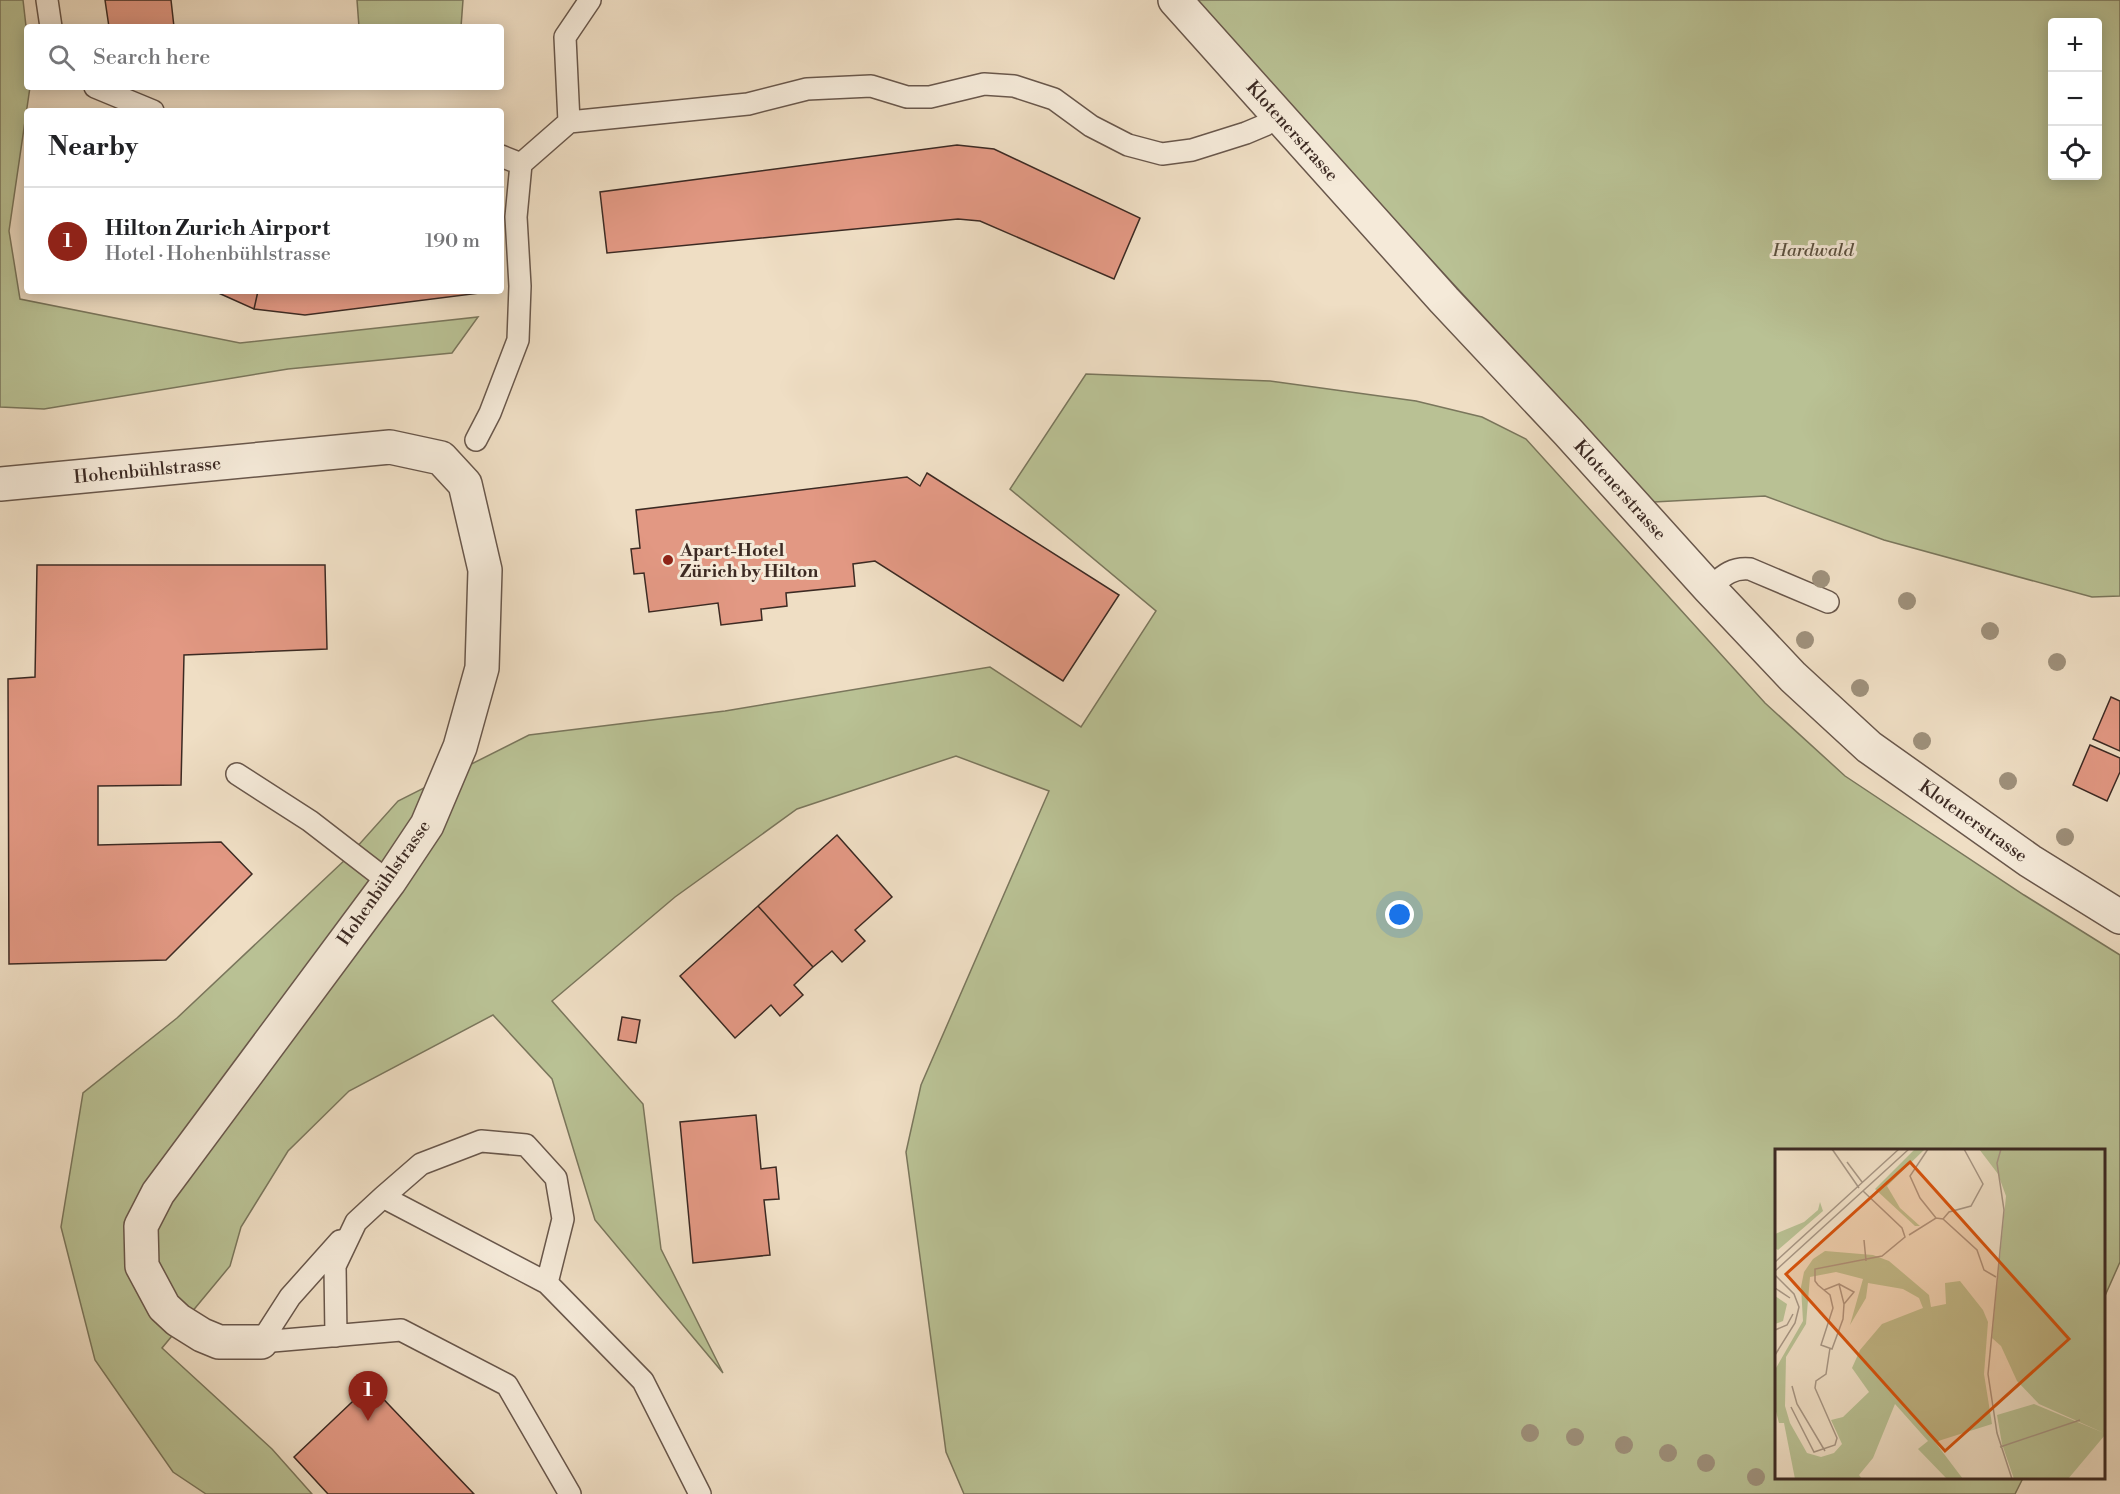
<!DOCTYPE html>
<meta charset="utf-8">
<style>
body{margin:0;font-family:"Libre Bodoni",serif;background:#f2f2f2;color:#202124}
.controls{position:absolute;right:18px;top:18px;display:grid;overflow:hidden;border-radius:6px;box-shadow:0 3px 15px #0003}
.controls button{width:54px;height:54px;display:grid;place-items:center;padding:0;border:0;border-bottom:2px solid #e0e0e0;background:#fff;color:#202124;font:30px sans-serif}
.you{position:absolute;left:1400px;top:915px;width:21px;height:21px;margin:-15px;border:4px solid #fff;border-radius:50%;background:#1a73e8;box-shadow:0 0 0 9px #1a73e833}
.badge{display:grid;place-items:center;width:39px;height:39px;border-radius:50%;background:#8f2418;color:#fff;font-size:20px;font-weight:700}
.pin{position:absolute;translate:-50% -50px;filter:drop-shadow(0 2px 3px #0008)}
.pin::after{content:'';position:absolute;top:32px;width:21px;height:18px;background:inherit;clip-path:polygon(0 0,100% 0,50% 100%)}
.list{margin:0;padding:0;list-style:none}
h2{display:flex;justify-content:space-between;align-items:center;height:78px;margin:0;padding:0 24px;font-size:26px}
h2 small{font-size:20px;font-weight:400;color:#757577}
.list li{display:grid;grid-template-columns:39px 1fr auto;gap:18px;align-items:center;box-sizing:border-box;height:108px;padding:0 24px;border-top:2px solid #e0e0e0}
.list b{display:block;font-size:22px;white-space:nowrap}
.list p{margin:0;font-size:20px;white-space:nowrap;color:#757577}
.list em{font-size:20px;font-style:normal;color:#757577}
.icon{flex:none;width:33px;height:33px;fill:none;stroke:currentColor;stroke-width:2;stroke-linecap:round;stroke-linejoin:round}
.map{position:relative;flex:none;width:2120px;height:1494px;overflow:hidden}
.search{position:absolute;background:#fff;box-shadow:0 3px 15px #0003;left:24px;top:24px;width:480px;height:66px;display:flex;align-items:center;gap:15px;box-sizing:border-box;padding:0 21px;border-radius:6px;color:#757577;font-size:22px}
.panel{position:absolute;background:#fff;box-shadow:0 3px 15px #0003;left:24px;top:108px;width:480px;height:186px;border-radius:6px}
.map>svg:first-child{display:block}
.green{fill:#b9c194;stroke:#7a765c;stroke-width:1.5;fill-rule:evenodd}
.building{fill:#e29883;stroke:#3c2a23;stroke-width:1.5}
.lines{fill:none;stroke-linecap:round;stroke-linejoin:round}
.lane-casing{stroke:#69574b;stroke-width:24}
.street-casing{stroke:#69574b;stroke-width:36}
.lane{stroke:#f5ead9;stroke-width:21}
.street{stroke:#f5ead9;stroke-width:33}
.tree{fill:#9e907b}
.poi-dot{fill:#8f2418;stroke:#f5ead9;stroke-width:2}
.labels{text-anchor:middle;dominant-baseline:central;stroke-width:6;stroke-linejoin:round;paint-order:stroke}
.street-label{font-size:18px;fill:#3c2a23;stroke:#f5ead9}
.park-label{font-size:18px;font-style:italic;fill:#5b503f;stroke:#f5ead9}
.poi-label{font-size:18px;font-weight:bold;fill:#3c2a23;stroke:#f5ead9;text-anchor:start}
.inset-road{fill:none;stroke:#a79684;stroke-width:1.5}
.view{fill:#d7540e;fill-opacity:0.15;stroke:#d7540e;stroke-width:3}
.inset-edge{fill:none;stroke:#3c2a23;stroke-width:3}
</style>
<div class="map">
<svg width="2120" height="1494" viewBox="0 0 2120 1494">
<rect width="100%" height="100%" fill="#efdec4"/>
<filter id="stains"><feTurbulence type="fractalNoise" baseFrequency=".00333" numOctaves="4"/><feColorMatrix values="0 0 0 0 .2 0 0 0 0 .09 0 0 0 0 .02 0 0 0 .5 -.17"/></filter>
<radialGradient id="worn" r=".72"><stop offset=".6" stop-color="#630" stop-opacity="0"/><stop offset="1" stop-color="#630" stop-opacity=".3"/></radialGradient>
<path class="green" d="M 0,0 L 23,0 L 27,35 L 27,87 L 30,87 L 9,231 L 20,299 L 240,343 L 478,317 L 452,353 L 288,369 L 44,409 L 0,407 Z
M 357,0 L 463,0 L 461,27 L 359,27 Z
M 1192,0 L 2120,0 L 2120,596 L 2092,597 L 1884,540 L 1765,496 L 1654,502 ZM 2052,22 L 2098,22 L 2098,176 L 2052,176 Z
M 1086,374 L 1270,381 L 1416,401 L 1482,417 L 1526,439 L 1765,703 L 1845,776 L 2024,895 L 2120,955 L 2120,1262 L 2104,1298 L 2104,1150 L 1776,1150 L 1776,1478 L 2023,1478 L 2015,1494 L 964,1494 L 946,1452 L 906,1152 L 921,1085 L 1049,791 L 956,756 L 797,809 L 675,897 L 552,1001 L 643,1104 L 661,1249 L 723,1373 L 595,1220 L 552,1079 L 493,1015 L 349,1091 L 288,1151 L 241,1227 L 230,1266 L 162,1348 L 272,1449 L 312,1494 L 206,1494 L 173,1472 L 95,1360 L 61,1227 L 83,1093 L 177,1018 L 347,858 L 398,801 L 529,735 L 725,711 L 990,667 L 1081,727 L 1156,611 L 1010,489 Z"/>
<path class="building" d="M 105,0 L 171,0 L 174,27 L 109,27 Z
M 957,145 L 994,149 L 1140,218 L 1114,279 L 980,221 L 958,219 L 607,253 L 600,192 Z
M 214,291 L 258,291 L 254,309 Z
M 258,291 L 487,291 L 488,292 L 305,315 L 254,309 Z
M 927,473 L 1119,595 L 1063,681 L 875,561 L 853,564 L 855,586 L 786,593 L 787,606 L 761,609 L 762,620 L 721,625 L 718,603 L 649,612 L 644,573 L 634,574 L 631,549 L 640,548 L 636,510 L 907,477 L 920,486 Z
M 37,565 L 325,565 L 327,649 L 184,655 L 181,785 L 98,786 L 98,845 L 221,842 L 252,874 L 166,960 L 9,964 L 8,679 L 35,677 Z
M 2111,697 L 2120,701 L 2120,751 L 2093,739 Z
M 2090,745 L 2120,758 L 2120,772 L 2107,801 L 2073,785 Z
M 837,835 L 892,897 L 855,930 L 865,941 L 842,962 L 832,951 L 813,967 L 758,906 Z
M 758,906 L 813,967 L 794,985 L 803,995 L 780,1016 L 771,1005 L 735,1038 L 680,976 Z
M 622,1017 L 640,1020 L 636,1043 L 618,1040 Z
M 756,1115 L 761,1169 L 776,1167 L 779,1199 L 764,1200 L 770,1255 L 693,1263 L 680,1122 Z
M 370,1385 L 474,1494 L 328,1494 L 294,1457 Z"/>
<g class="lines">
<g class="lane-casing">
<path id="lane" d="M 47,0 L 51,27
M 95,87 L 153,111
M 569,122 L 565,37 L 590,0
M 501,156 L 521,164
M 476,440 L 490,413 L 518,340 L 520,286 L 516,217 L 521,164 L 569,122 L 748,104 L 807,89 L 871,86 L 907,97 L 930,97 L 984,84 L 1014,86 L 1054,99 L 1091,126 L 1128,145 L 1162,154 L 1192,150 L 1246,133 L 1265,125 L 1277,116
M 1709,588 C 1722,577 1731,567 1750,569 L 1828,602
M 237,774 L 310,821 L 389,882
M 383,1197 L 421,1164 L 481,1141 L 526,1145 L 556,1178 L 563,1219 L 547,1283
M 336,1336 L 335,1266 L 356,1222 L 383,1197 L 547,1283 L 643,1381 L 700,1494
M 261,1342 L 401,1330 L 507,1385 L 570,1494
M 261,1342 L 290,1297 L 340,1241"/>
</g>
<g class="street-casing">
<g id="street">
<path id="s1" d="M 1175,0 L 1444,300 L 1568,432 L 1709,588 L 1793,677 L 1869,747 L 2030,861 L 2120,917"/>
<path id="s2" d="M 0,484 L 390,447 L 441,458 L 465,484 L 485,570 L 482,668 L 460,747 L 427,825 L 389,882 L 158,1193 L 141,1226 L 142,1266 L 164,1307 L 178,1320 L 202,1335 L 219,1342 L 261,1342"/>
</g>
</g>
<use href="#lane" class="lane"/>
<use href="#street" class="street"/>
</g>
<g class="tree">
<circle cx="1821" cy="579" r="9"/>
<circle cx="1907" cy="601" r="9"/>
<circle cx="1990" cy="631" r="9"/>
<circle cx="1805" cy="640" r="9"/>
<circle cx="2057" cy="662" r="9"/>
<circle cx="1860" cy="688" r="9"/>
<circle cx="1922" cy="741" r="9"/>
<circle cx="2008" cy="781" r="9"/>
<circle cx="2065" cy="837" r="9"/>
<circle cx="1530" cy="1433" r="9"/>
<circle cx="1575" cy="1437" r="9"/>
<circle cx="1624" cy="1445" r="9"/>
<circle cx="1668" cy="1453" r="9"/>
<circle cx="1706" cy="1463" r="9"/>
<circle cx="1756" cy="1477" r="9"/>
</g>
<circle class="poi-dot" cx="668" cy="560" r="6"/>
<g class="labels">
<g class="street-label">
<text stroke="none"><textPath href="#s1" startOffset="176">Klotenerstrasse</textPath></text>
<text stroke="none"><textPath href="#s2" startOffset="148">Hohenbühlstrasse</textPath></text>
<text stroke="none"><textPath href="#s1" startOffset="662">Klotenerstrasse</textPath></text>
<text stroke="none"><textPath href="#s1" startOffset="1148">Klotenerstrasse</textPath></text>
<text transform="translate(384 883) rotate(-55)">Hohenbühlstrasse</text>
</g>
<g class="park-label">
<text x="1813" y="250">Hardwald</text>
</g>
<g class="poi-label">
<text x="680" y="550">Apart-Hotel<tspan x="680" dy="21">Zürich by Hilton</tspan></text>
</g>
</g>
<g transform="translate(1775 1149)">
<rect width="330" height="330" fill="#efdec4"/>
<path d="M 140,0 L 150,0 L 112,37 L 125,59 L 145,77 L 140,77 L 100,40 ZM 204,0 L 330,0 L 330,286 L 293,330 L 239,330 L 227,295 L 222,266 L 259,255 L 329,284 L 264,255 L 242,232 L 226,197 L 217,189 L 231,47 L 223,25 ZM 45,53 L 48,62 L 3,101 L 0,99 L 0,85 L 29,73 L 43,61 ZM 50,102 L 98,106 L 114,112 L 154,146 L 156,158 L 171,155 L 170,134 L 185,132 L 208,161 L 213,173 L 209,225 L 217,275 L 160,293 L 188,330 L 172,330 L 143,300 L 153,292 L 120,255 L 98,309 L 84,326 L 87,330 L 20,330 L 9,274 L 4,274 L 0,259 L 1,219 L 28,172 L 26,138 L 29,123 L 38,110 ZM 61,123 L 88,130 L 75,176 L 91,149 L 93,134 L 128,140 L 144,149 L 148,159 L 107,175 L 85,201 L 77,219 L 94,243 L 68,268 L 56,271 L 67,295 L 59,304 L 46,308 L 32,304 L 15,274 L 10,257 L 11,208 L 31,175 L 35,128 ZM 0,147 L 12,155 L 8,172 L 0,175 Z" fill="#b9c194" fill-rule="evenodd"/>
<path class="inset-road" d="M 57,0 L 84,39M 153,0 L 135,27 L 145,49 L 161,69M 226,0 L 222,14 L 229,61 L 213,225 L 222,284 L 237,330M 72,13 L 87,33M 168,70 L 174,63 L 196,57 L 208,35 L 189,0M 134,86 L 161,69 L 168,70 L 202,101 L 209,121 L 221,128M 89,91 L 91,112M 0,113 L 124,0M 0,122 L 134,0M 0,126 L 19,145 L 24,158 L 20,174 L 0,206M 64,135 L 79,143 L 69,155M 0,139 L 15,149M 49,141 L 64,135 L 69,155 L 68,170 L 57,200 L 46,196 L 58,159 L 55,146 L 43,136 L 40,132 L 40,120 L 107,107 L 130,88 L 127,79 L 88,42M 0,181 L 12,176 L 18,165M 17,237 L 22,255 L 50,302M 16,258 L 39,303 L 60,296 L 62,289 L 40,239 L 41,232 L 51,225 L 55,199M 225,298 L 305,271"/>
<path class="view" d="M 135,13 L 294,190 L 170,302 L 11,125 Z"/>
<rect width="330" height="330" class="inset-edge"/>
</g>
<rect width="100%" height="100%" filter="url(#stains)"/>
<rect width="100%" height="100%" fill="url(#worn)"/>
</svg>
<div class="controls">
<button>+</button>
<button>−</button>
<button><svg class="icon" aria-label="locate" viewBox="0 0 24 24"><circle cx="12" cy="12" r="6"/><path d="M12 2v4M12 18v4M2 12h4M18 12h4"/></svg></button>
</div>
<div class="you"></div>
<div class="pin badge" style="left:368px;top:1421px">1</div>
<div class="search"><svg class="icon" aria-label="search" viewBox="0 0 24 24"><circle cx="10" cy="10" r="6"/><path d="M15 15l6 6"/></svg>Search here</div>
<section class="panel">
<h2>Nearby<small></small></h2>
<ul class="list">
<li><span class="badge">1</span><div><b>Hilton Zurich Airport</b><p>Hotel · Hohenbühlstrasse</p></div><em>190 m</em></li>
</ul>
</section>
</div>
